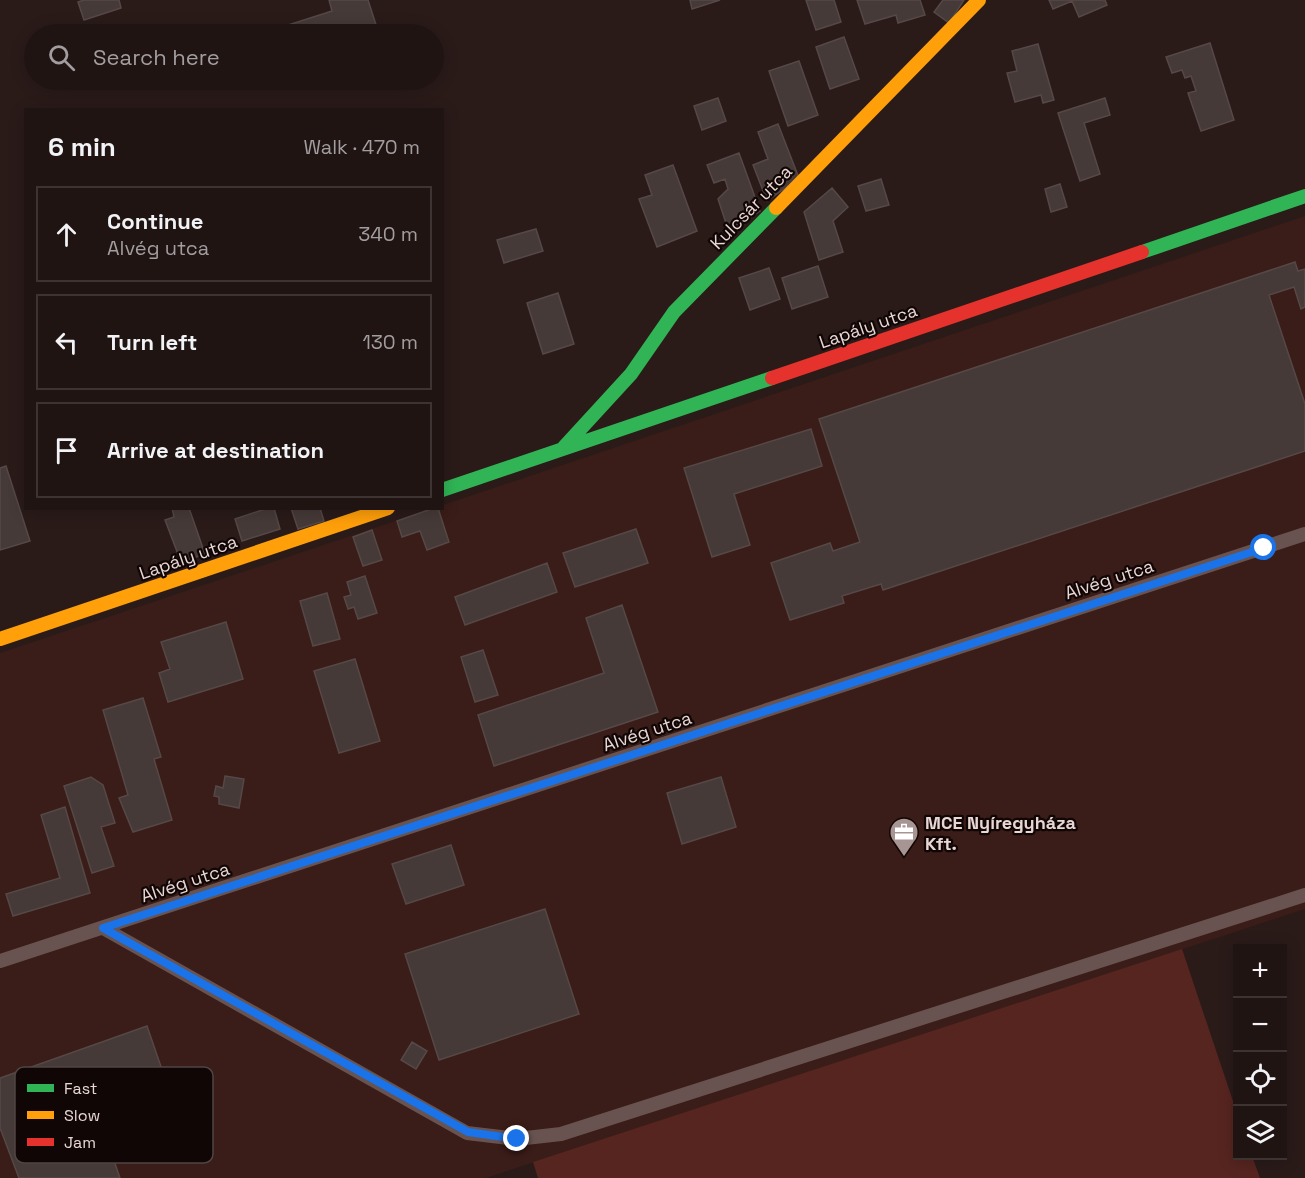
<!DOCTYPE html>
<meta charset="utf-8">
<style>
body{margin:0;font-family:"Space Grotesk",sans-serif;background:#2d2121;color:#f1f3f6}
.controls{position:absolute;right:18px;bottom:18px;display:grid;overflow:hidden;border-radius:0px;box-shadow:0 3px 15px #0003}
.controls button{width:54px;height:54px;display:grid;place-items:center;padding:0;border:0;border-bottom:2px solid #3d3333;background:#201413;color:#f1f3f6;font:30px sans-serif}
.stop{position:absolute;width:18px;height:18px;margin:-14px;border:4px solid #1a73e8;border-radius:50%;background:#fff}
.stop.end{background:#1a73e8;border-color:#fff;box-shadow:0 2px 6px #0008}
.list{margin:0;padding:0;list-style:none}
h2{display:flex;justify-content:space-between;align-items:center;height:78px;margin:0;padding:0 24px;font-size:26px}
h2 small{font-size:20px;font-weight:400;color:#a29ea0}
.list li{display:grid;grid-template-columns:39px 1fr auto;gap:18px;align-items:center;box-sizing:border-box;height:96px;margin:0 12px 12px;padding:0 12px;border:2px solid #3d3333;border-radius:0px}
.list b{display:block;font-size:22px;white-space:nowrap}
.list p{margin:0;font-size:20px;white-space:nowrap;color:#a29ea0}
.list em{font-size:20px;font-style:normal;color:#a29ea0}
.icon{flex:none;width:33px;height:33px;fill:none;stroke:currentColor;stroke-width:2;stroke-linecap:round;stroke-linejoin:round}
.map{position:relative;flex:none;width:1305px;height:1178px;overflow:hidden}
.search{position:absolute;background:#201413;box-shadow:0 3px 15px #0003;left:24px;top:24px;width:420px;height:66px;display:flex;align-items:center;gap:15px;box-sizing:border-box;padding:0 21px;border-radius:33px;color:#a29ea0;font-size:22px}
.panel{position:absolute;background:#201413;box-shadow:0 3px 15px #0003;left:24px;top:108px;width:420px;height:402px;border-radius:0px}
.map>svg:first-child{display:block}
.built{fill:#3a1c18}
.green{fill:#572520}
.building{fill:#463a38;stroke:#554846;stroke-width:1.5}
.lines{fill:none;stroke-linecap:round;stroke-linejoin:round}
.lane{stroke:#685350;stroke-width:14}
.fast{stroke:#30b455;stroke-width:14}
.slow{stroke:#ff9f0a;stroke-width:14}
.jam{stroke:#e5322d;stroke-width:14}
.route{stroke:#1a73e8;stroke-width:8}
.labels{text-anchor:middle;dominant-baseline:central;stroke-width:4.5;stroke-linejoin:round;paint-order:stroke}
.street-label{font-size:18px;fill:#e9d7d4;stroke:#100605}
.poi-label{font-size:18px;font-weight:bold;fill:#e9d7d4;stroke:#100605;text-anchor:start}
.key{fill:#100605;stroke:#514543;stroke-width:1.5}
.key-label{font-size:16px;fill:#e9d7d4}
</style>
<div class="map">
<svg width="1305" height="1178" viewBox="0 0 1305 1178">
<rect width="100%" height="100%" fill="#2a1b19"/>
<path class="built" d="M 1305,216 L 1305,909 L 486,1178 L 0,1178 L 0,653 L 431,509 L 442,508 L 443,505 Z"/>
<path class="green" d="M 1182,949 L 1237,1113 L 1238,1156 L 1252,1156 L 1260,1178 L 538,1178 L 533,1162 Z"/>
<path class="building" d="M 84,0 L 119,0 L 121,8 L 84,20 L 78,2 Z
M 329,0 L 368,0 L 379,34 L 284,34 L 282,27 L 332,11 Z
M 690,0 L 720,0 L 692,9 Z
M 806,0 L 834,0 L 841,22 L 816,30 Z
M 857,0 L 920,0 L 925,15 L 898,23 L 896,15 L 865,24 Z
M 943,0 L 964,0 L 949,23 L 934,12 Z
M 1049,0 L 1105,0 L 1107,5 L 1079,17 L 1072,1 L 1053,9 Z
M 844,37 L 859,79 L 830,89 L 816,47 Z
M 1210,43 L 1234,120 L 1201,131 L 1188,93 L 1196,91 L 1191,76 L 1185,78 L 1182,70 L 1172,73 L 1166,57 Z
M 1038,44 L 1054,100 L 1043,103 L 1041,95 L 1015,102 L 1007,73 L 1017,71 L 1012,51 Z
M 799,61 L 818,115 L 788,126 L 769,71 Z
M 718,98 L 726,121 L 702,130 L 694,106 Z
M 1105,98 L 1110,115 L 1084,123 L 1100,174 L 1080,181 L 1058,113 Z
M 778,124 L 799,178 L 767,201 L 753,165 L 768,159 L 758,132 Z
M 739,153 L 760,211 L 729,232 L 718,199 L 728,189 L 725,179 L 714,183 L 707,165 Z
M 673,165 L 697,231 L 657,247 L 639,199 L 652,195 L 645,175 Z
M 881,179 L 889,205 L 866,211 L 858,186 Z
M 1060,184 L 1067,207 L 1051,212 L 1045,189 Z
M 832,188 L 848,207 L 833,221 L 843,252 L 819,260 L 804,212 Z
M 536,229 L 543,251 L 504,263 L 497,240 Z
M 1295,262 L 1298,271 L 1305,269 L 1305,307 L 1301,309 L 1294,287 L 1269,295 L 1305,404 L 1305,451 L 883,590 L 881,584 L 842,596 L 844,603 L 790,620 L 771,563 L 830,543 L 833,551 L 860,542 L 819,419 Z
M 818,266 L 828,297 L 792,309 L 782,278 Z
M 769,268 L 780,299 L 750,310 L 739,278 Z
M 558,293 L 574,344 L 543,354 L 527,303 Z
M 811,429 L 822,466 L 734,494 L 750,545 L 712,557 L 684,468 Z
M 6,466 L 30,541 L 0,550 L 0,468 Z
M 172,508 L 189,508 L 205,554 L 181,562 L 165,520 L 174,517 Z
M 268,508 L 274,508 L 280,529 L 242,541 L 235,519 Z
M 291,508 L 320,508 L 324,521 L 298,529 Z
M 434,508 L 438,508 L 449,542 L 427,550 L 420,531 L 402,537 L 397,521 Z
M 636,529 L 648,563 L 575,587 L 563,553 Z
M 372,530 L 382,560 L 363,566 L 353,537 Z
M 547,563 L 557,592 L 465,625 L 455,597 Z
M 365,576 L 377,613 L 358,619 L 354,607 L 348,609 L 344,597 L 351,595 L 347,582 Z
M 327,593 L 340,639 L 313,646 L 300,601 Z
M 622,605 L 658,712 L 494,766 L 478,715 L 604,673 L 586,618 Z
M 226,622 L 243,679 L 168,702 L 159,673 L 170,669 L 161,642 Z
M 483,650 L 498,695 L 475,702 L 461,657 Z
M 355,659 L 380,741 L 339,753 L 314,671 Z
M 143,698 L 161,757 L 154,759 L 172,820 L 133,832 L 119,798 L 128,795 L 103,710 Z
M 225,776 L 244,779 L 239,808 L 219,804 L 219,797 L 214,796 L 216,786 L 223,788 Z
M 91,777 L 103,785 L 115,823 L 101,827 L 114,866 L 92,873 L 64,786 Z
M 721,777 L 736,827 L 682,844 L 667,793 Z
M 65,807 L 90,893 L 13,916 L 6,894 L 60,878 L 41,815 Z
M 451,845 L 464,885 L 406,904 L 392,864 Z
M 545,909 L 579,1014 L 439,1060 L 405,954 Z
M 147,1026 L 167,1084 L 78,1115 L 93,1158 L 111,1152 L 120,1178 L 19,1178 L 0,1128 L 0,1078 Z
M 412,1042 L 427,1051 L 416,1069 L 401,1060 Z"/>
<g class="lines">
<path class="lane" d="M 103,928 L 467,1133 L 517,1139 L 561,1134 L 1305,895
M 0,961 L 1305,534"/>
<path class="fast" d="M 1142,252 L 1305,196
M 564,447 L 631,374 L 674,312 L 776,208
M 442,490 L 772,378"/>
<path class="slow" d="M 776,208 L 979,0
M 0,639 L 388,508"/>
<path class="jam" d="M 772,378 L 1142,252"/>
</g>
<g class="lines">
<path class="route" d="M 517,1139 L 468,1132 L 103,928 L 1264,548"/>
</g>
<defs>
<g id="office-pin" transform="scale(1.5)"><path d="M0 17L-7.5 6A9.5 9.5 0 1 1 7.5 6Z" fill="#a69593" stroke="#100605"/><path d="M-6-3h4V-5.5h4V-3h4V5H-6ZM-1-4.5V-3h2v-1.5ZM-6 0V1H6V0Z" fill="#fff"/></g>
</defs>
<g fill-rule="evenodd">
<use href="#office-pin" x="904" y="832"/>
</g>
<g class="labels">
<g class="street-label">
<text transform="translate(751 207) rotate(-46)">Kulcsár utca</text>
<text transform="translate(868 326) rotate(-19)">Lapály utca</text>
<text transform="translate(188 557) rotate(-19)">Lapály utca</text>
<text transform="translate(1109 579) rotate(-18)">Alvég utca</text>
<text transform="translate(647 731) rotate(-18)">Alvég utca</text>
<text transform="translate(185 882) rotate(-18)">Alvég utca</text>
</g>
<g class="poi-label">
<text x="925" y="822">MCE Nyíregyháza<tspan x="925" dy="21">Kft.</tspan></text>
</g>
</g>
<rect x="15" y="1067" width="198" height="96" rx="9" class="key"/>
<rect x="27" y="1084" width="27" height="8" fill="#30b455"/>
<rect x="27" y="1111" width="27" height="8" fill="#ff9f0a"/>
<rect x="27" y="1138" width="27" height="8" fill="#e5322d"/>
<g class="key-label">
<text x="64" y="1094">Fast</text>
<text x="64" y="1121">Slow</text>
<text x="64" y="1148">Jam</text>
</g>
</svg>
<div class="controls">
<button>+</button>
<button>−</button>
<button><svg class="icon" aria-label="locate" viewBox="0 0 24 24"><circle cx="12" cy="12" r="6"/><path d="M12 2v4M12 18v4M2 12h4M18 12h4"/></svg></button>
<button><svg class="icon" aria-label="layers" viewBox="0 0 24 24"><path d="M12 4l9 5-9 5-9-5zM3 14l9 5 9-5"/></svg></button>
</div>
<div class="stop" style="left:1264px;top:548px"></div>
<div class="stop end" style="left:517px;top:1139px"></div>
<div class="search"><svg class="icon" aria-label="search" viewBox="0 0 24 24"><circle cx="10" cy="10" r="6"/><path d="M15 15l6 6"/></svg>Search here</div>
<section class="panel">
<h2>6 min<small>Walk · 470 m</small></h2>
<ul class="list">
<li><svg class="icon" aria-label="ahead" viewBox="0 0 24 24"><path d="M12 20V5M6 11l6-6 6 6"/></svg><div><b>Continue</b><p>Alvég utca</p></div><em>340 m</em></li>
<li><svg class="icon" aria-label="left" viewBox="0 0 24 24"><path d="M17 20v-9H6M10 6l-5 5 5 5"/></svg><div><b>Turn left</b></div><em>130 m</em></li>
<li><svg class="icon" aria-label="arrive" viewBox="0 0 24 24"><path d="M6 21V4h12l-3 4 3 4H6"/></svg><div><b>Arrive at destination</b></div></li>
</ul>
</section>
</div>
